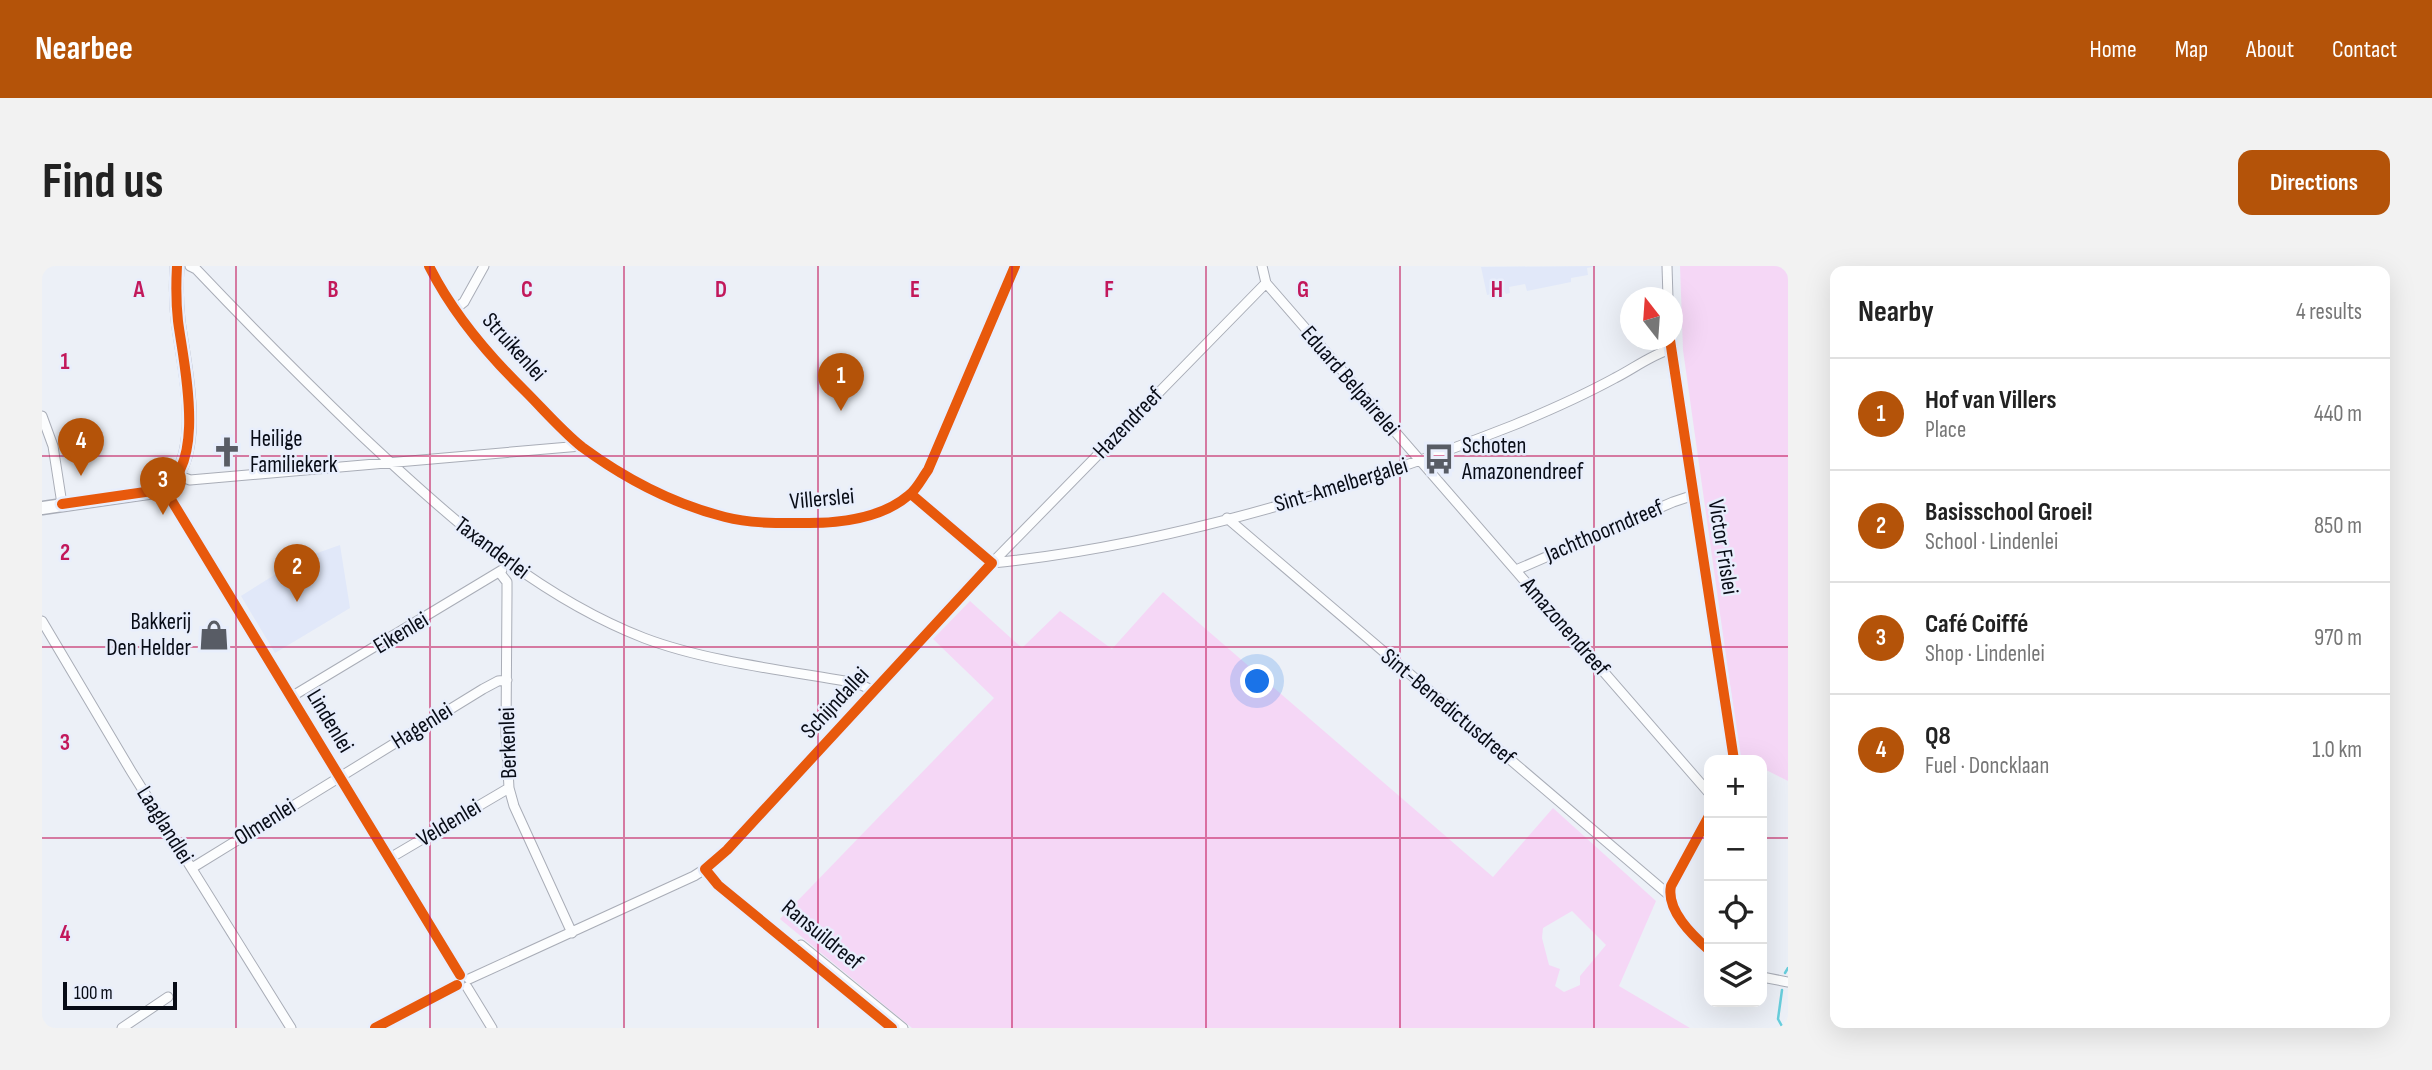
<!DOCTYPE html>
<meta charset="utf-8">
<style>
body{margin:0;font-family:"Sofia Sans Condensed",sans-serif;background:#f2f2f2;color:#222}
.controls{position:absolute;right:21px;bottom:21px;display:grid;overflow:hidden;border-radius:14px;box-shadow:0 7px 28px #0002}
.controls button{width:63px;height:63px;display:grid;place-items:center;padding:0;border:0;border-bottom:2px solid #e0e0e0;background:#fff;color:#222;font:35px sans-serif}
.compass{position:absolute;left:1578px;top:21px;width:63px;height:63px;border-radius:50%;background:#fff;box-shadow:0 7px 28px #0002;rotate:343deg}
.scale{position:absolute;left:21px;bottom:18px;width:114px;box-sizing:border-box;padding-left:7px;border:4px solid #080c16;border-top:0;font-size:19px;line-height:24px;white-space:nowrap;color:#080c16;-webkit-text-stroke:5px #e8eefc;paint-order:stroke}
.you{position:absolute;left:1216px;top:416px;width:24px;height:24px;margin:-18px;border:5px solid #fff;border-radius:50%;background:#1a73e8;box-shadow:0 0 0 10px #1a73e833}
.badge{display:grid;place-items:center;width:46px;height:46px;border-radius:50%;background:#b45309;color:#fff;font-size:23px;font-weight:700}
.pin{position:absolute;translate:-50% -58px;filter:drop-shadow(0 2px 4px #0008)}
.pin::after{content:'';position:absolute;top:37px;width:24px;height:21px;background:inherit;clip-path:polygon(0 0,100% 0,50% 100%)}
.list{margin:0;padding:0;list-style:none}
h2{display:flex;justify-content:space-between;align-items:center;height:91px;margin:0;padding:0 28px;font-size:30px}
h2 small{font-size:23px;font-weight:400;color:#767676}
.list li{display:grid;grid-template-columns:46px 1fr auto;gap:21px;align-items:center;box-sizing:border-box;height:112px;padding:0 28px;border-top:2px solid #e0e0e0}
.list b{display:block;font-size:26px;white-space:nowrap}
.list p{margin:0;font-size:23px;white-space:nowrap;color:#767676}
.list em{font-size:23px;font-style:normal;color:#767676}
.icon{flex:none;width:38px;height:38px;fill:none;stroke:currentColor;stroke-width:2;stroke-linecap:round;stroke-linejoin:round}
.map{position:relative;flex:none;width:1746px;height:762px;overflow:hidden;border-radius:14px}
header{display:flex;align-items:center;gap:42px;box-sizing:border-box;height:98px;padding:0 35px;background:#b45309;color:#fff}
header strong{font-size:33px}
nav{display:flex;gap:38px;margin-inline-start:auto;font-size:24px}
.intro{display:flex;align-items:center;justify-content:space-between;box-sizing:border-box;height:168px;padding:0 42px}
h1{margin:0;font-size:49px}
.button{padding:18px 32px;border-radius:14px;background:#b45309;color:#fff;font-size:24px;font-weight:700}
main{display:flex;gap:42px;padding:0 42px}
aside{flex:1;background:#fff;border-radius:14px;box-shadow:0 7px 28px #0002}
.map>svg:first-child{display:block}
.built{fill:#e1e8f9}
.green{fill:#f5d7f6;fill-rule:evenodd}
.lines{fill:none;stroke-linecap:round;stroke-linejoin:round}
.stream{stroke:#68cedc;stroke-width:2.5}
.street-casing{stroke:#a9adb7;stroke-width:11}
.secondary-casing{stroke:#a9adb7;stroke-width:15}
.street{stroke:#fcfdfe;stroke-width:9}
.secondary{stroke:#fcfdfe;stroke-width:12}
.cycleway-casing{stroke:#e8eefc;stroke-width:15}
.cycleway{stroke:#e8590c;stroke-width:10}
.grid{fill:none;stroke:#c2185b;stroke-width:2;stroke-opacity:0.55}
.labels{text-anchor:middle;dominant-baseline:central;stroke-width:5;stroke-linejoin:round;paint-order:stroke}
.street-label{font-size:23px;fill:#080c16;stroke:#e8eefc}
.poi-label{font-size:23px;fill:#080c16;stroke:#e8eefc;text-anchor:start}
.grid-label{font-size:23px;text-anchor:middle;font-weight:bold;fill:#c2185b;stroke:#e8eefc;stroke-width:5;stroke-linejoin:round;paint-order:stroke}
</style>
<header>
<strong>Nearbee</strong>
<nav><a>Home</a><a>Map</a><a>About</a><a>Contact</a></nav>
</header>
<div class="intro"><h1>Find us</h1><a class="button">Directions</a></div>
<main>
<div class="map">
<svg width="1746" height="762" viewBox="0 0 1746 762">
<rect width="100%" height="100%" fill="#ecf0f7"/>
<path class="built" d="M 1555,0 L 1545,2 L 1546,9 L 1529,12 L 1529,16 L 1485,25 L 1483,18 L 1467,21 L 1468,27 L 1464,28 L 1462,25 L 1445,29 L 1439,1 Z
M 298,279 L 308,342 L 233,387 L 199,330 L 258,293 Z"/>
<path class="green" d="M 1638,0 L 1746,0 L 1746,515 L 1720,502 L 1720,494 L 1705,494 L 1698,490 L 1641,84 Z
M 1121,326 L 1451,611 L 1511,542 L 1614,635 L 1577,720 L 1648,762 L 870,762 L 738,653 L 952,432 L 891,373 L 928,335 L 980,382 L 1018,345 L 1070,383 ZM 1530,645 L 1564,679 L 1538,710 L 1538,719 L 1522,726 L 1513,720 L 1518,703 L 1507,699 L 1500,672 L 1501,662 Z"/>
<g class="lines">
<path class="stream" d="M 1743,707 L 1746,702
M 1740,724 L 1736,753 L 1741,762"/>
<g class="street-casing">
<path id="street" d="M 148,0 L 154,3 C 208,60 263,115 319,169 C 404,249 492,329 602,372 C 665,396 748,405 815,417 L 832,425
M 387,0 C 411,48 445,88 483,125 C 502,144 520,165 540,181 C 582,212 632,238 683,251 C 710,258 739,257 767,257 C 801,257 840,252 867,229 C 875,223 880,212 886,204 L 973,0
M 1220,0 L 1224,17 L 1667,527
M 1625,0 L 1626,32
M 412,44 L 422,36 L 442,0
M 1628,74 L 1692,494
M 0,150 L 11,180 L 20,238
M 135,209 L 148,214 L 539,180
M 122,222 L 418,709
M 869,228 L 950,297
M 1185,252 L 1627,629
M 950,297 C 1128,279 1307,224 1472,159 C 1506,145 1540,130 1573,112 C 1591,103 1609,89 1629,83
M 1474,304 L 1631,236 L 1652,229
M 458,307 L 465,316 L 465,327 L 464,468 L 467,522 L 472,540 L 530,667
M 0,355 L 89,505 L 249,762
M 249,431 L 460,304
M 1667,550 L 1629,620 C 1624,644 1650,669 1667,684
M 348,592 L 467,522
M 150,602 L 441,423 L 456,415 L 465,414
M 663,603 L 676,619 L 850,762
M 759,679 L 861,762
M 1720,711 L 1746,716
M 427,713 L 652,610 L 663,603 L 685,584 L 950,297 L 1224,17
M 425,721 L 450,762
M 80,762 L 126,731
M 333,762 L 415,719"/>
</g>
<g class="secondary-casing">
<path id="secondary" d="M 0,242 L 110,226 C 170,211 141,97 136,54 C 134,36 134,18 135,0"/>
</g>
<use href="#street" class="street"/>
<use href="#secondary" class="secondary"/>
<g class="cycleway-casing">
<path id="cycleway" d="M 387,0 C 411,48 445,88 483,125 C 502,144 520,165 540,181 C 582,212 632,238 683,251 C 710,258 739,257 767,257 C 801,257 840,252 867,229 C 875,223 880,212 886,204 L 973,0
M 1628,74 L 1692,494
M 122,222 L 418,709
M 20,238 L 117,224 C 167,204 141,95 136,55 C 134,37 134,18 135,0
M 1667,550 L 1629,620 C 1624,644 1650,669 1667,684
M 333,762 L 415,719
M 850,762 L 676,619 L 663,603 L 685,584 L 950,297 L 869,228"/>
</g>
<use href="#cycleway" class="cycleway"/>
</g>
<path class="grid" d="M 194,0 L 194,762M 388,0 L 388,762M 582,0 L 582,762M 776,0 L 776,762M 970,0 L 970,762M 1164,0 L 1164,762M 1358,0 L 1358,762M 1552,0 L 1552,762M 0,190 L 1746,190M 0,381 L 1746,381M 0,572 L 1667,572M 1720,572 L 1746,572"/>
<defs>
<g id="church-bare" transform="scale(2.415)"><path d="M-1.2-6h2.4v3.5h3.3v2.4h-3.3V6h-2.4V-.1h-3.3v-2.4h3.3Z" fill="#585c65" stroke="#e8eefc" stroke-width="2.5" paint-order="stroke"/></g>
<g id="bus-bare" transform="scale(2.415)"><path d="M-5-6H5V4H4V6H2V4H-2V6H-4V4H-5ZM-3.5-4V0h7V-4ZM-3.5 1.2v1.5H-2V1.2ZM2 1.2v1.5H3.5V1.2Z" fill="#585c65" stroke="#e8eefc" stroke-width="2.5" paint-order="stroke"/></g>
<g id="shop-bare" transform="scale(2.415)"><path d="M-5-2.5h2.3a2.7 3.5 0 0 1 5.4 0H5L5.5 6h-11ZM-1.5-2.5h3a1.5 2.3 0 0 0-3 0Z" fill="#585c65" stroke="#e8eefc" stroke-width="2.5" paint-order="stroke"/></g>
</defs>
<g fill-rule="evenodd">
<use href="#church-bare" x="185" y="186"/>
<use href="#bus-bare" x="1397" y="193"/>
<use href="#shop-bare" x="172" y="369"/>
</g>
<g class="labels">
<g class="street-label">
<text transform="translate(472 81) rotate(48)">Struikenlei</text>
<text transform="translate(1308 115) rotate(49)">Eduard Belpairelei</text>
<text transform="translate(1086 157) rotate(-46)">Hazendreef</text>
<text transform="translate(1299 219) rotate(-17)">Sint-Amelbergalei</text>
<text transform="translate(780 233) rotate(-5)">Villerslei</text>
<text transform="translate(1562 265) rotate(-23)">Jachthoorndreef</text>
<text transform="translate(1681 281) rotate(81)">Victor Frislei</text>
<text transform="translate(450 282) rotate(37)">Taxanderlei</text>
<text transform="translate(1523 361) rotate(49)">Amazonendreef</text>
<text transform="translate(359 367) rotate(-31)">Eikenlei</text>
<text transform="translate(793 437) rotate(-47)">Schijndallei</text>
<text transform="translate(1406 441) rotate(40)">Sint-Benedictusdreef</text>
<text transform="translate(288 455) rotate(59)">Lindenlei</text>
<text transform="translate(380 460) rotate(-32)">Hagenlei</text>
<text transform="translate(466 477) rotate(-92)">Berkenlei</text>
<text transform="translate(223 556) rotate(-32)">Olmenlei</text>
<text transform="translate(407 557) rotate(-31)">Veldenlei</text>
<text transform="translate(123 559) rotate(58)">Laaglandlei</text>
<text transform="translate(780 669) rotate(39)">Ransuildreef</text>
</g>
<g class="poi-label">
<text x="208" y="173">Heilige<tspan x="208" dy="26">Familiekerk</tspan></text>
<text x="1420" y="180">Schoten<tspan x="1420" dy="26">Amazonendreef</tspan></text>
<text x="149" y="356" text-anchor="end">Bakkerij<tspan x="149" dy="26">Den Helder</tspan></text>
</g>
</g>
<g class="grid-label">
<text x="97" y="31">A</text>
<text x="291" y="31">B</text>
<text x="485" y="31">C</text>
<text x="679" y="31">D</text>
<text x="873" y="31">E</text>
<text x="1067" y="31">F</text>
<text x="1261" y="31">G</text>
<text x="1455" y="31">H</text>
<text x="23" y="103">1</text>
<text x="23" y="294">2</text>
<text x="23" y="484">3</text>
<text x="23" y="675">4</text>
</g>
</svg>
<div class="controls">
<button>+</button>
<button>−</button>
<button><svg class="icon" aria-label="locate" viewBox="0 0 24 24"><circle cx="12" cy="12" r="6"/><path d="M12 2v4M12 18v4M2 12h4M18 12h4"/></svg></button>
<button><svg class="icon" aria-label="layers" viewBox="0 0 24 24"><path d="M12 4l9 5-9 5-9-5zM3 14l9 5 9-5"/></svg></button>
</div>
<svg class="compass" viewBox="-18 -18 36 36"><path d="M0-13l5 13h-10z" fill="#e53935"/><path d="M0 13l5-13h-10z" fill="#767676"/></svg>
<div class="scale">100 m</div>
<div class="you"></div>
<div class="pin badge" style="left:799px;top:145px">1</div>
<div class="pin badge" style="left:255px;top:336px">2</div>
<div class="pin badge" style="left:121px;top:249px">3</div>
<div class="pin badge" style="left:39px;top:210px">4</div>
</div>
<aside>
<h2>Nearby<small>4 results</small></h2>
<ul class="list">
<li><span class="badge">1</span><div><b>Hof van Villers</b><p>Place</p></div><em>440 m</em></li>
<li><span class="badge">2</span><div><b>Basisschool Groei!</b><p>School · Lindenlei</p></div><em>850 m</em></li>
<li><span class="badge">3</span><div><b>Café Coiffé</b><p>Shop · Lindenlei</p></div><em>970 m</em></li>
<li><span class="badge">4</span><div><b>Q8</b><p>Fuel · Doncklaan</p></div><em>1.0 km</em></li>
</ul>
</aside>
</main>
